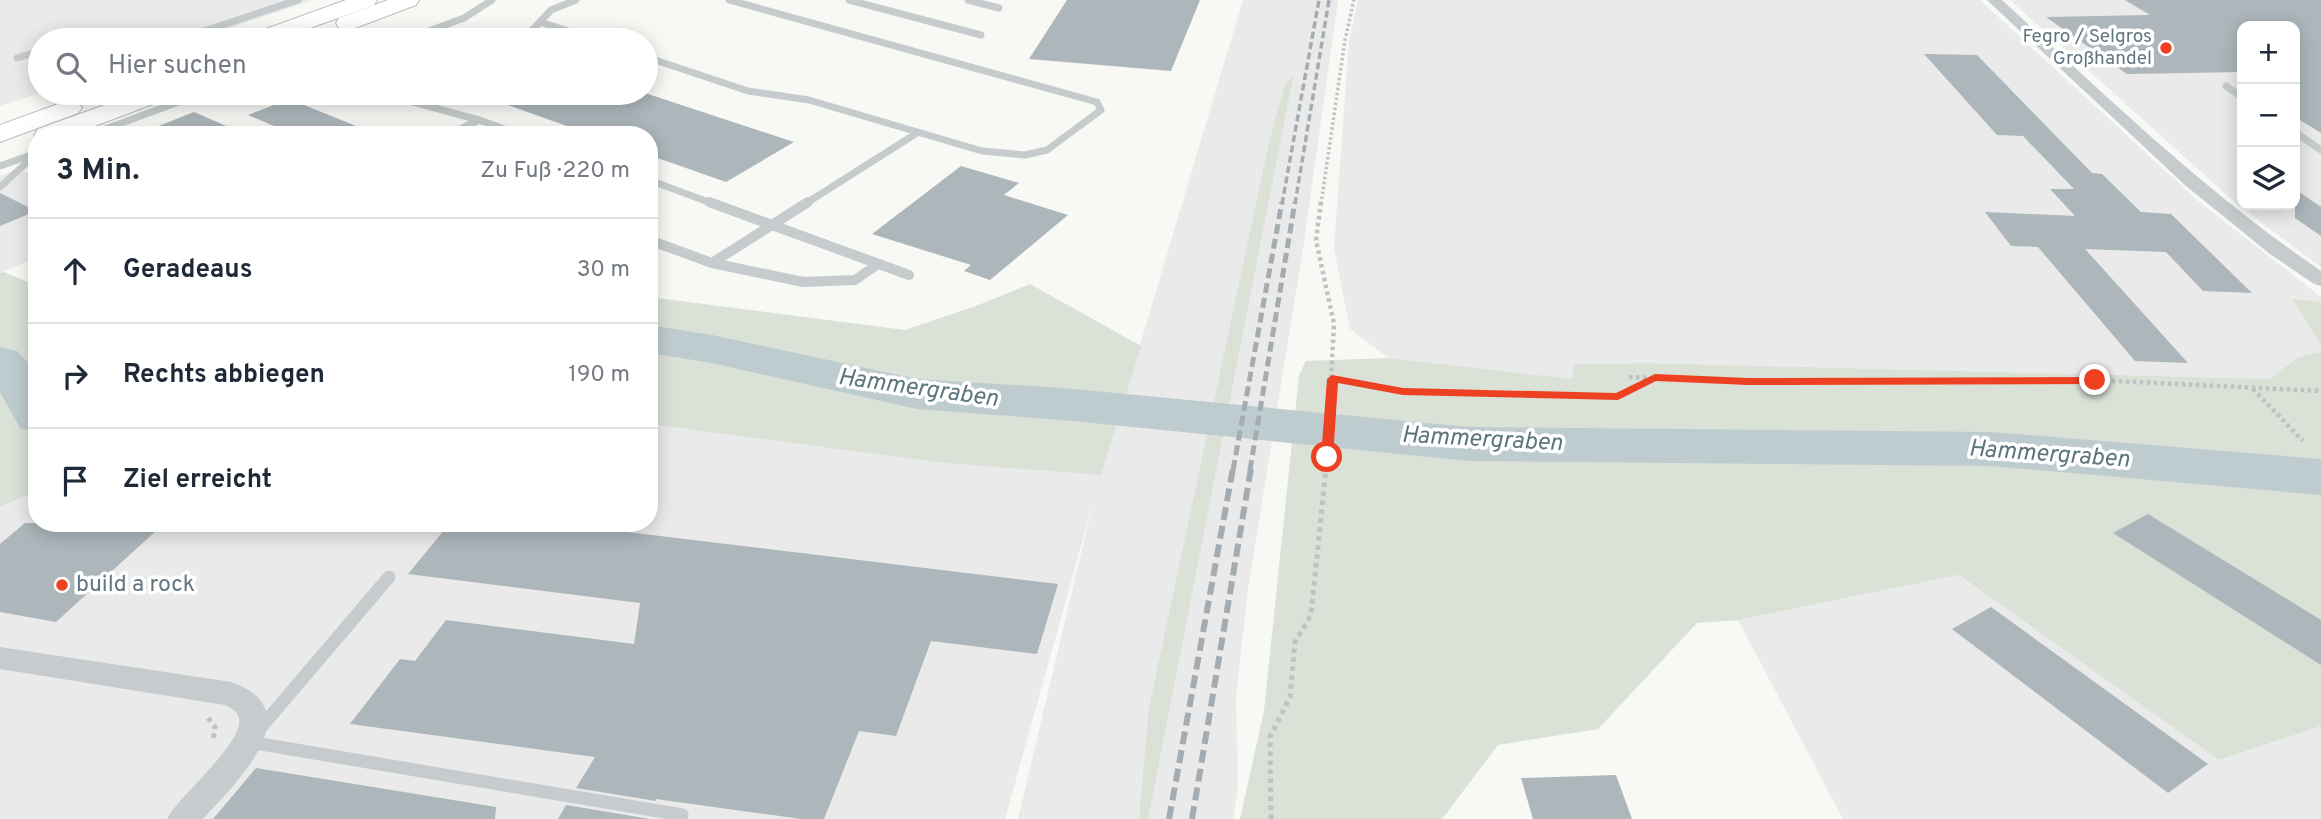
<!DOCTYPE html>
<html lang="de">
<meta charset="utf-8">
<style>
body{margin:0;font-family:Overpass,sans-serif;background:#f6f6f7;color:#1f2937}
.controls{position:absolute;right:21px;top:21px;display:grid;overflow:hidden;border-radius:14px;box-shadow:0 4px 18px #0003}
.controls button{width:63px;height:63px;display:grid;place-items:center;padding:0;border:0;border-bottom:2px solid #e0e1e3;background:#fff;color:#1f2937;font:35px sans-serif}
.stop{position:absolute;width:21px;height:21px;margin:-16px;border:5px solid #ed4121;border-radius:50%;background:#fff}
.stop.end{background:#ed4121;border-color:#fff;box-shadow:0 2px 7px #0008}
.list{margin:0;padding:0;list-style:none}
h2{display:flex;justify-content:space-between;align-items:center;height:91px;margin:0;padding:0 28px;font-size:30px}
h2 small{font-size:23px;font-weight:400;color:#747a83}
.list li{display:grid;grid-template-columns:46px 1fr auto;gap:21px;align-items:center;box-sizing:border-box;height:105px;padding:0 28px;border-top:2px solid #e0e1e3}
.list b{display:block;font-size:26px;white-space:nowrap}
.list em{font-size:23px;font-style:normal;color:#747a83}
.icon{flex:none;width:38px;height:38px;fill:none;stroke:currentColor;stroke-width:2;stroke-linecap:round;stroke-linejoin:round}
.map{position:relative;flex:none;width:2321px;height:819px;overflow:hidden}
.search{position:absolute;background:#fff;box-shadow:0 4px 18px #0003;left:28px;top:28px;width:630px;height:77px;display:flex;align-items:center;gap:18px;box-sizing:border-box;padding:0 24px;border-radius:38px;color:#747a83;font-size:26px}
.panel{position:absolute;background:#fff;box-shadow:0 4px 18px #0003;left:28px;top:126px;width:630px;height:406px;border-radius:28px}
.map>svg:first-child{display:block}
.built{fill:#e9eae9;fill-rule:evenodd}
.green{fill:#dae1d6}
.lines{fill:none;stroke-linecap:round;stroke-linejoin:round}
.river{fill:#becbcf;fill-rule:evenodd}
.building{fill:#acb6bb}
.primary-casing{stroke:#b9bec1;stroke-width:2}
.path-far2{stroke:#bfc2c4;stroke-width:3.5;stroke-dasharray:2.5 2.5;stroke-linecap:butt}
.path-far1{stroke:#bfc2c4;stroke-width:4.5;stroke-dasharray:3.5 3.5;stroke-linecap:butt}
.path{stroke:#bfc2c4;stroke-width:5;stroke-dasharray:4.5 4.5;stroke-linecap:butt}
.service-far2{stroke:#c6cbcd;stroke-width:7}
.service-far1{stroke:#c6cbcd;stroke-width:10}
.service{stroke:#c6cbcd;stroke-width:13}
.minor{fill:#c6cbcd;fill-rule:evenodd}
.primary{fill:#fff;fill-rule:evenodd}
.rail-far2{stroke:#a4acb1;stroke-width:3.5;stroke-dasharray:7 3.5;stroke-linecap:butt}
.rail-far1{stroke:#a4acb1;stroke-width:5;stroke-dasharray:10 5;stroke-linecap:butt}
.rail{stroke:#a4acb1;stroke-width:6;stroke-dasharray:13 6;stroke-linecap:butt}
.route{fill:#ed4121}
.poi-dot{fill:#ed4121;stroke:#fff;stroke-width:2.5}
.labels{text-anchor:middle;dominant-baseline:central;stroke-width:7;stroke-linejoin:round;paint-order:stroke}
.far-poi-label{font-size:19px;fill:#627682;stroke:#fff;text-anchor:end}
.poi-label{font-size:23px;fill:#627682;stroke:#fff;text-anchor:start}
.water-label{font-size:24px;font-style:italic;fill:#5d767c;stroke:#fff}
</style>
<div class="map">
<svg width="2321" height="819" viewBox="0 0 2321 819">
<rect width="100%" height="100%" fill="#f8f8f5"/>
<path class="built" d="M 0,0 L 313,0 L 195,40 L 40,40 L 40,93 L 0,106 Z
M 1243,0 L 1338,0 L 1304,242 L 1248,589 L 1236,697 L 1238,788 L 1233,819 L 1018,819 L 1093,503 L 1005,819 L 0,819 L 0,507 L 24,496 L 37,496 L 37,523 L 649,523 L 649,424 L 943,463 L 1101,475 Z
M 1358,0 L 1980,0 L 2198,201 L 2321,297 L 2321,302 L 2293,300 L 2321,345 L 2321,352 L 2298,357 L 2270,379 L 1649,363 L 1575,364 L 1573,379 L 1389,358 L 1350,329 L 1334,248 L 1349,41 Z
M 2010,0 L 2321,0 L 2321,267 L 2238,205 ZM 2242,26 L 2295,26 L 2295,205 L 2242,205 Z
M 19,169 L 37,178 L 37,257 L 0,273 L 0,176 Z
M 1959,575 L 2219,760 L 2321,726 L 2321,819 L 1843,819 L 1738,620 Z"/>
<path class="green" d="M 1293,77 L 1148,819 L 1139,819 L 1149,708 L 1268,147 L 1285,83 Z
M 4,272 L 37,286 L 37,496 L 24,496 L 0,507 L 0,273 Z
M 1030,284 L 1141,346 L 1101,475 L 943,463 L 649,424 L 649,297 L 905,330 L 976,306 Z
M 2292,299 L 2321,302 L 2321,345 Z
M 2321,352 L 2321,726 L 2219,760 L 1959,575 L 1738,620 L 1697,623 L 1598,729 L 1498,745 L 1442,819 L 1240,819 L 1264,711 L 1299,375 L 1306,361 L 1389,358 L 1572,379 L 1575,364 L 1649,363 L 2270,379 L 2298,357 Z"/>
<g class="lines">
<path class="river" d="M 649,325 L 712,335 L 917,379 L 1063,388 L 1469,427 L 1991,432 L 2321,459 L 2321,495 L 1991,466 L 1469,461 L 1063,420 L 917,409 L 712,363 L 649,353 Z
M 0,347 L 17,351 L 37,372 L 37,433 L 20,428 L 0,392 Z"/>
</g>
<path class="building" d="M 1067,0 L 1200,0 L 1171,71 L 1029,59 Z
M 2125,0 L 2321,0 L 2321,133 L 2295,117 L 2295,26 L 2242,26 L 2242,72 L 2127,74 L 2046,17 L 2150,15 Z
M 1924,54 L 1977,55 L 2092,173 L 2102,174 L 2141,212 L 2171,214 L 2252,293 L 2203,291 L 2166,252 L 2085,249 L 2188,363 L 2135,361 L 2038,247 L 2011,246 L 1985,212 L 2075,216 L 2050,189 L 2074,189 L 2023,136 L 1997,135 Z
M 483,93 L 645,93 L 794,142 L 726,182 L 649,155 L 649,135 L 592,135 L 483,96 Z
M 289,99 L 376,134 L 375,135 L 295,135 L 248,115 Z
M 194,112 L 247,135 L 141,135 L 141,133 Z
M 961,166 L 1019,183 L 1004,195 L 1068,215 L 990,280 L 964,271 L 971,265 L 872,234 Z
M 2295,189 L 2321,207 L 2321,236 L 2295,218 Z
M 0,193 L 36,211 L 0,226 Z
M 2148,514 L 2321,620 L 2321,665 L 2113,533 Z
M 25,523 L 110,523 L 157,530 L 56,622 L 0,612 L 0,544 Z
M 450,523 L 552,523 L 1058,584 L 1037,654 L 931,641 L 896,736 L 859,731 L 824,819 L 801,819 L 656,799 L 656,801 L 576,788 L 595,757 L 350,724 L 400,659 L 415,661 L 446,620 L 634,644 L 640,603 L 408,574 Z
M 1991,607 L 2208,764 L 2168,793 L 1952,629 Z
M 256,768 L 496,807 L 495,819 L 213,819 Z
M 1616,775 L 1632,819 L 1533,819 L 1521,778 Z
M 566,805 L 650,819 L 558,819 Z"/>
<g class="lines">
<g class="primary-casing">
<path id="primary" d="M 346,0 L 377,0 L 374,5 L 277,40 L 246,40 L 249,35 Z
M 388,0 L 419,0 L 416,5 L 355,28 L 339,28 L 336,23 L 339,18 Z
M 138,93 L 172,93 L 169,98 L 71,135 L 37,135 L 37,139 L 34,135 L 38,129 Z
M 69,100 L 78,103 L 82,108 L 78,113 L 0,142 L 0,125 Z"/>
</g>
<path class="path-far2" d="M 1321,204 L 1345,40 L 1354,0"/>
<path class="path-far1" d="M 1321,202 L 1316,240 L 1334,324 L 1326,470
M 1629,377 L 1748,382 L 2095,380 L 2321,391
M 1332,379 L 1403,391 L 1618,397 L 1654,378
M 2253,389 L 2303,441"/>
<path class="path" d="M 208,718 L 215,727 L 213,742
M 1271,819 L 1270,737 L 1290,697 L 1295,642 L 1311,615 L 1326,468"/>
<path class="service-far2" d="M 849,0 L 981,35
M 968,0 L 999,8
M 540,22 L 596,40
M 216,28 L 253,40
M 177,40 L 298,0
M 405,40 L 464,18 L 492,0
M 523,40 L 551,10 L 576,0
M 646,57 L 748,91 L 809,100 L 982,151 L 1025,155 L 1047,150 L 1101,110 L 1097,102 L 729,0
M 17,58 L 40,51
M 2226,86 L 2242,97
M 380,93 L 479,120 L 521,135
M 2295,132 L 2321,150
M 89,135 L 203,93
M 448,135 L 479,120
M 0,166 L 34,154
M 649,180 L 714,204
M 0,187 L 37,153
M 805,204 L 917,133"/>
<path class="service-far1" d="M 709,202 L 909,275
M 649,240 L 712,263 L 803,282 L 855,280 L 878,264
M 712,263 L 808,202"/>
<path class="service" d="M 257,732 L 389,577
M 249,742 L 682,815"/>
<path class="minor" d="M 1987,0 L 2002,0 C 2105,95 2205,192 2321,271 L 2321,286 L 2314,284 L 2270,254 L 2186,186 Z
M 0,647 L 231,682 C 313,710 235,784 203,819 L 167,819 C 177,797 250,739 238,715 C 236,711 229,707 225,705 L 0,669 Z"/>
<use href="#primary" class="primary"/>
<path class="rail-far2" d="M 1282,204 L 1319,0
M 1295,204 L 1329,0"/>
<path class="rail-far1" d="M 1233,470 L 1282,202
M 1250,470 L 1295,202"/>
<path class="rail" d="M 1169,819 L 1233,468
M 1192,819 L 1251,468"/>
</g>
<path class="route" d="M 1655,374 L 1748,378 L 2095,377 L 2101,380 L 2095,384 L 1748,385 L 1656,381 L 1618,400 L 1403,395 L 1338,383 L 1333,457 L 1327,461 L 1321,457 L 1327,379 L 1332,375 L 1403,388 L 1616,393 Z"/>
<g class="poi-dot">
<circle cx="2166" cy="48" r="7"/>
<circle cx="62" cy="585" r="7"/>
</g>
<g class="labels">
<g class="far-poi-label">
<text x="2152" y="37">Fegro / Selgros<tspan x="2152" dy="22">Großhandel</tspan></text>
</g>
<g class="poi-label">
<text x="76" y="585">build a rock</text>
</g>
<g class="water-label">
<text transform="translate(918 389) rotate(8)">Hammergraben</text>
<text transform="translate(1482 440) rotate(3)">Hammergraben</text>
<text transform="translate(2049 455) rotate(4)">Hammergraben</text>
</g>
</g>
</svg>
<div class="controls">
<button>+</button>
<button>−</button>
<button><svg class="icon" aria-label="layers" viewBox="0 0 24 24"><path d="M12 4l9 5-9 5-9-5zM3 14l9 5 9-5"/></svg></button>
</div>
<div class="stop" style="left:1327px;top:457px"></div>
<div class="stop end" style="left:2095px;top:380px"></div>
<div class="search"><svg class="icon" aria-label="search" viewBox="0 0 24 24"><circle cx="10" cy="10" r="6"/><path d="M15 15l6 6"/></svg>Hier suchen</div>
<section class="panel">
<h2>3 Min.<small>Zu Fuß · 220 m</small></h2>
<ul class="list">
<li><svg class="icon" aria-label="ahead" viewBox="0 0 24 24"><path d="M12 20V5M6 11l6-6 6 6"/></svg><div><b>Geradeaus</b></div><em>30 m</em></li>
<li><svg class="icon" aria-label="right" viewBox="0 0 24 24"><path d="M7 20v-9h11M14 6l5 5-5 5"/></svg><div><b>Rechts abbiegen</b></div><em>190 m</em></li>
<li><svg class="icon" aria-label="arrive" viewBox="0 0 24 24"><path d="M6 21V4h12l-3 4 3 4H6"/></svg><div><b>Ziel erreicht</b></div></li>
</ul>
</section>
</div>
